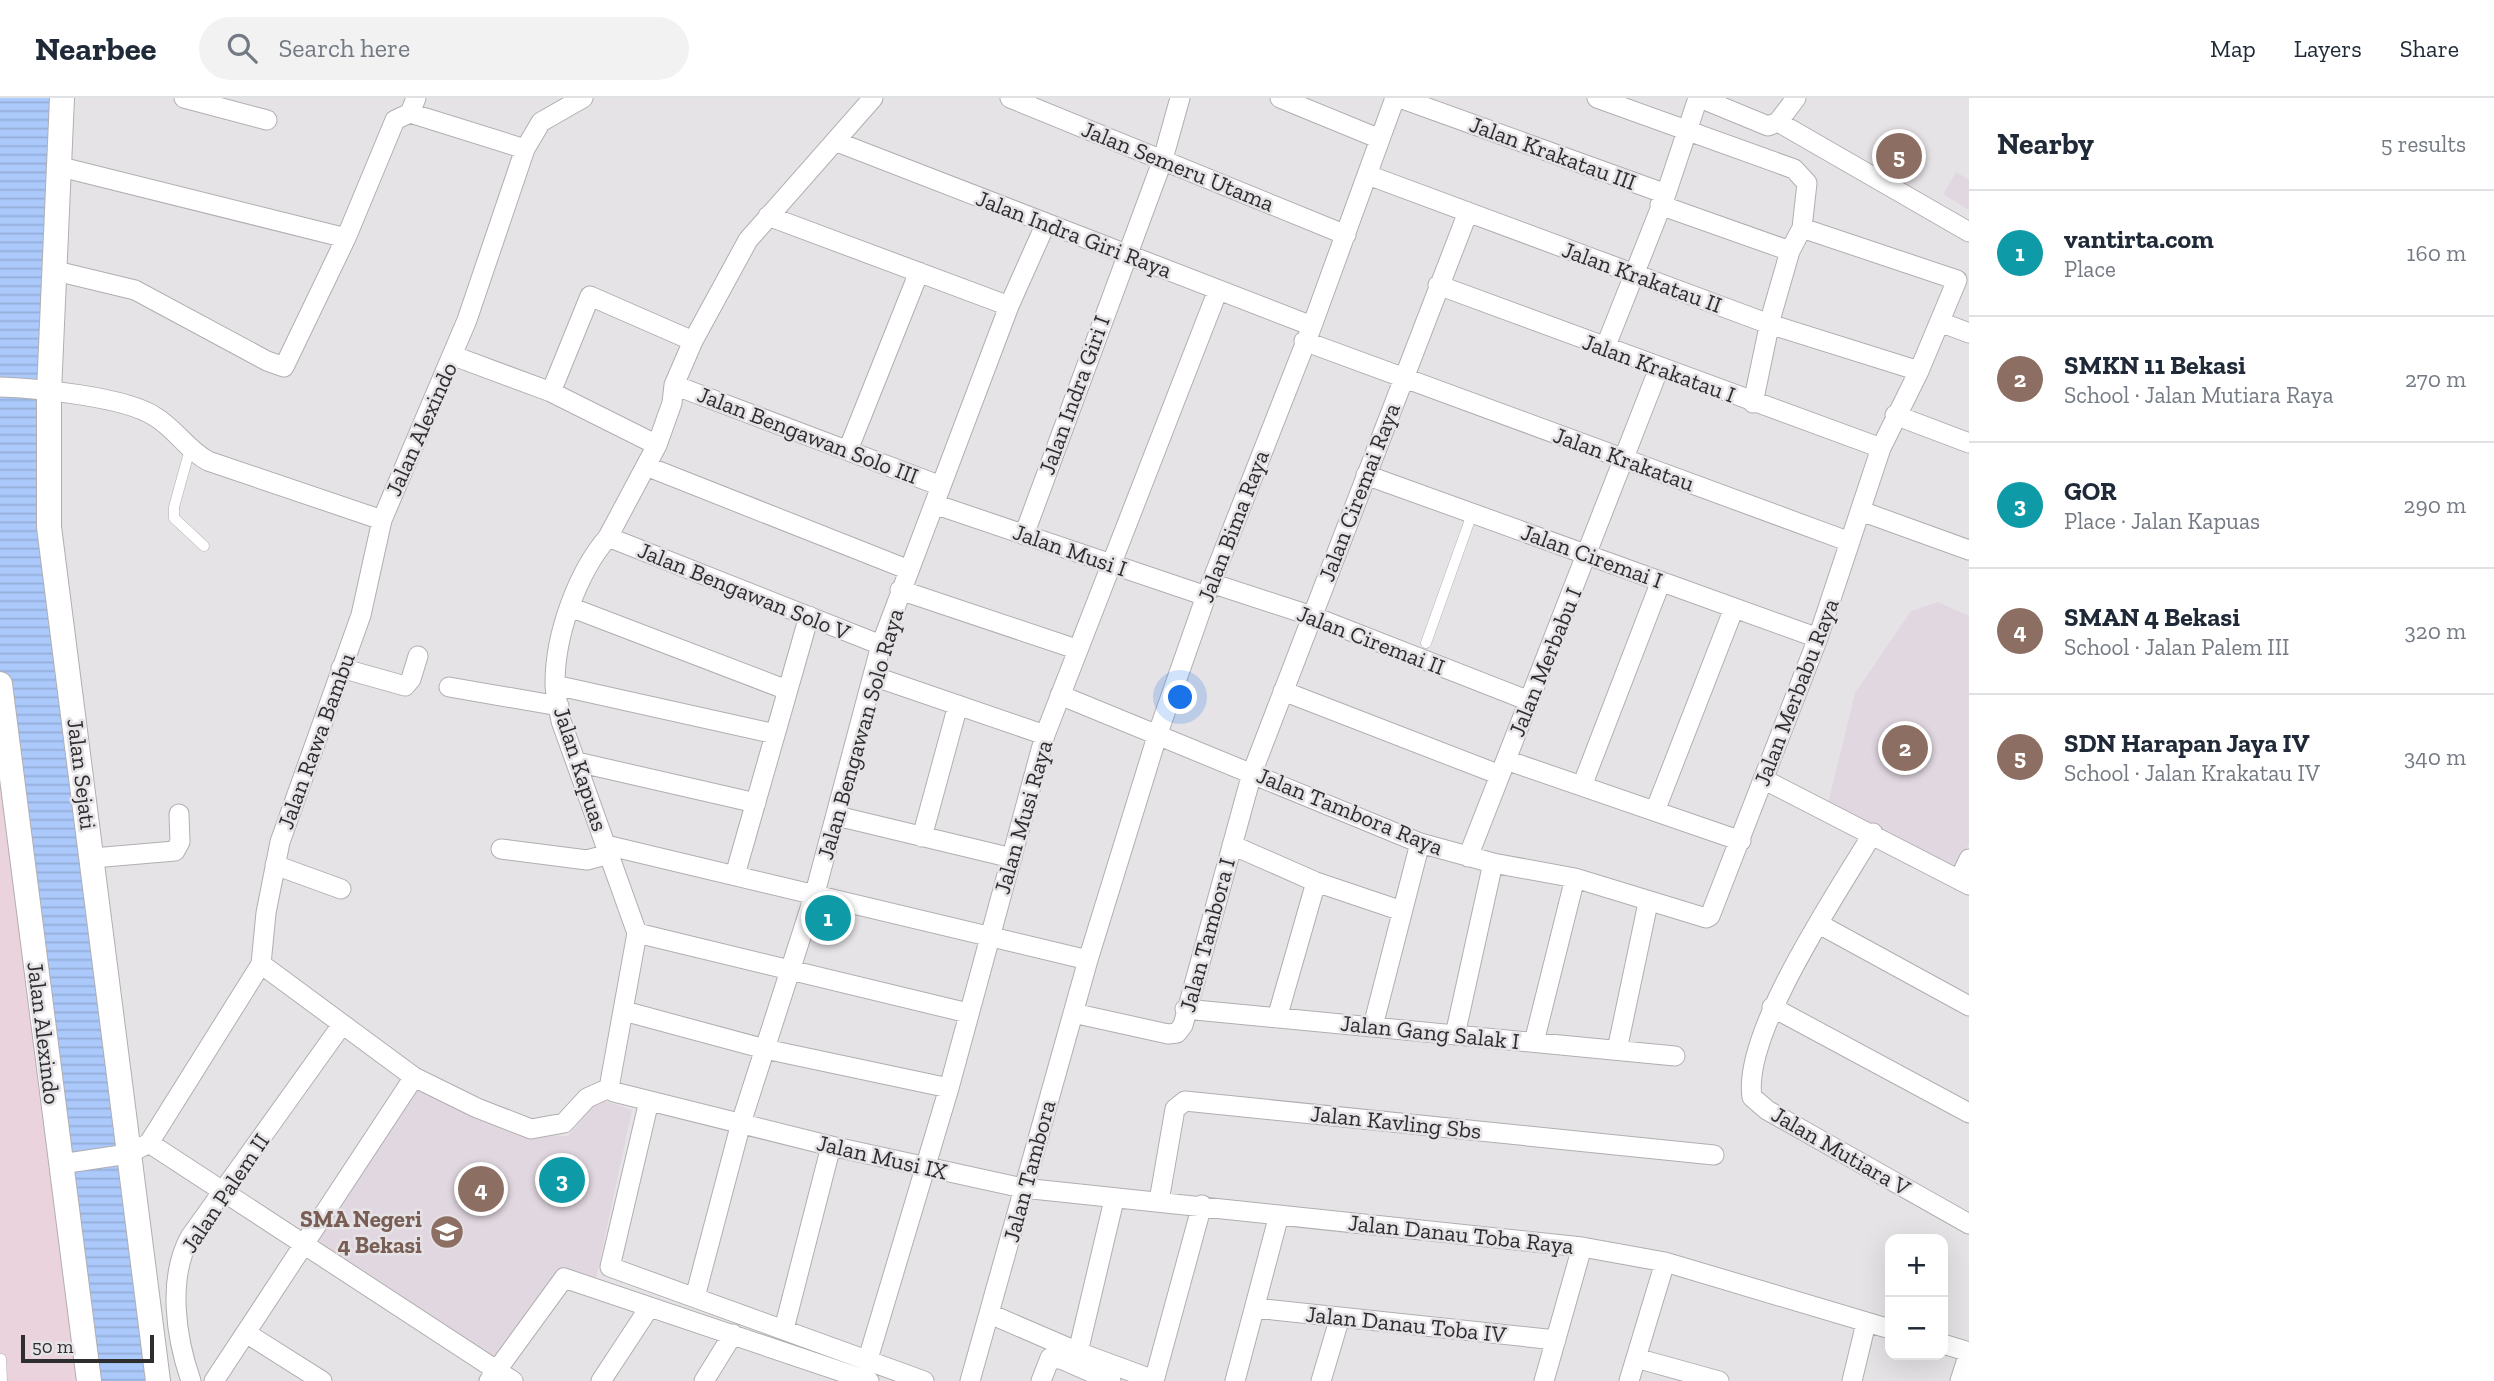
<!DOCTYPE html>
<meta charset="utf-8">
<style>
body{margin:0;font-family:"Zilla Slab",serif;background:#f2f2f3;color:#1f2937}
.controls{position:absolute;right:21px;bottom:21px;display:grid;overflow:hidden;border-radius:14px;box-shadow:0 7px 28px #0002}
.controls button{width:63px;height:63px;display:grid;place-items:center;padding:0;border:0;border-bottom:2px solid #e0e1e3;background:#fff;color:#1f2937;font:35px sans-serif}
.scale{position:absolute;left:21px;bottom:18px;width:133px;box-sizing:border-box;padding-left:7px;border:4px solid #2f2e2f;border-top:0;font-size:19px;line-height:24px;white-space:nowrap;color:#2f2e2f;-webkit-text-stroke:5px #e6e3e6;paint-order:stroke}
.you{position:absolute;left:1181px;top:600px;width:24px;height:24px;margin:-18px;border:5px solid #fff;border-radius:50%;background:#1a73e8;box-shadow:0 0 0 10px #1a73e833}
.badge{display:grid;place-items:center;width:46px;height:46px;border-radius:50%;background:#7b3eb4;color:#fff;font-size:23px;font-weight:700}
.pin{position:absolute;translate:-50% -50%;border:4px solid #fff;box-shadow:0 2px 7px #0006}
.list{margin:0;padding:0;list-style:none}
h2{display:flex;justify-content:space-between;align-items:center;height:91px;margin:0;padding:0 28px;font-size:30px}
h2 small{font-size:23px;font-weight:400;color:#747a83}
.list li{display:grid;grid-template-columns:46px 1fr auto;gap:21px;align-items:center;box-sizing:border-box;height:126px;padding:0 28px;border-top:2px solid #e0e1e3}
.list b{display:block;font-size:26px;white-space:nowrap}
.list p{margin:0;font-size:23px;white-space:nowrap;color:#747a83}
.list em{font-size:23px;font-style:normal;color:#747a83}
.icon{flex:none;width:38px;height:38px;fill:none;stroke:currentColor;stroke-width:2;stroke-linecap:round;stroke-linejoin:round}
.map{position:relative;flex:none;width:1969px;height:1283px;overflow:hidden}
header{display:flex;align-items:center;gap:42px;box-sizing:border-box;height:98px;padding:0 35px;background:#fff;border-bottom:2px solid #e0e1e3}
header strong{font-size:33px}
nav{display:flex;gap:38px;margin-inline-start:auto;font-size:24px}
.search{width:490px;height:63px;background:#f2f2f3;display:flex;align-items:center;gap:18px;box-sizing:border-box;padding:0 24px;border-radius:38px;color:#747a83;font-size:26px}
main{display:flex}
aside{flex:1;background:#fff}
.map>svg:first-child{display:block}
.industrial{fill:#ebd3dd}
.built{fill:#e1d7e0}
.water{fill:url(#water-rules)}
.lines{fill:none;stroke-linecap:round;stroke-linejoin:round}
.service-casing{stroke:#b1aeb1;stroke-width:11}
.minor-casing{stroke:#b1aeb1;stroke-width:21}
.tertiary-casing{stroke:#b1aeb1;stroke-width:26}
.service{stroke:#fff;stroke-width:10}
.minor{stroke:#fff;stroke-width:19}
.tertiary{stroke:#fff;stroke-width:24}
.labels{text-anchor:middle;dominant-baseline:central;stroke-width:5;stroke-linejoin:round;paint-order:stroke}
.street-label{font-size:23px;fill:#2f2e2f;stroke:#e6e3e6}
.education-label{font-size:23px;font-weight:bold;fill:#785e54;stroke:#e6e3e6;text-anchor:end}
</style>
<header>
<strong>Nearbee</strong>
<div class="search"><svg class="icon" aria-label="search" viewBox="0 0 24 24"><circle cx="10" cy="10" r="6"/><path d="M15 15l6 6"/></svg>Search here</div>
<nav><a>Map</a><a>Layers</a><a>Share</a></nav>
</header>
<main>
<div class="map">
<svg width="1969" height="1283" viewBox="0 0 1969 1283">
<defs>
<pattern id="water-rules" width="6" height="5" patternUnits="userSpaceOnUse" patternTransform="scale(1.75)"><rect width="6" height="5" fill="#acc9fc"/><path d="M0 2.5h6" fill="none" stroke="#94add8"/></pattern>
</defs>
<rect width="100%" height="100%" fill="#e6e3e6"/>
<path class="industrial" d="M 0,587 L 88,1283 L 0,1283 Z"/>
<path class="built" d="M 1956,74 L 1969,82 L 1969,112 L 1943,96 Z
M 1938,504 L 1969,518 L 1969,746 L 1955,770 L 1828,705 L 1855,595 L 1911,513 Z
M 416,989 L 527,1037 L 568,1038 L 599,1001 L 632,1012 L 596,1181 L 561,1170 L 495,1262 L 311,1144 Z"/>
<path class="water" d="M 0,0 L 62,0 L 49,423 L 158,1283 L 88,1283 L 0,586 Z"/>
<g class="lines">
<g class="service-casing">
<path id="service" d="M 190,351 L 174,409 L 174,420 L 204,448
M 1426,545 L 1472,416
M 1,1261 L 2,1283"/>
</g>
<g class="minor-casing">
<path id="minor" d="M 184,0 L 267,22
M 416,0 L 410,15 L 525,51
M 1010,0 L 1346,137
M 1280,0 L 1380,41
M 1400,0 L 1666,96
M 1597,0 L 1794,71 L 1807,85 L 1802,130 L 1790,153 L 1771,219 L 1753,305
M 1700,0 L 1768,28 L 1778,24 L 1796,0
M 1778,24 L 1969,134
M 837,44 L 1312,228
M 61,69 L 346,140 L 395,22 L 410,15
M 1368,77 L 1769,226 L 1919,273
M 1660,107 L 1790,153
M 768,118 L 1009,208
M 56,173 L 135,192 L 267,263 L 284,269 L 346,140
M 1438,187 L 1881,350
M 1940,224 L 1969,235
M 1304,243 L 1850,444
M 1605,250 L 1666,96 L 1698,0
M 454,258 L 551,294 L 657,347
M 674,287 L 941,388
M 0,289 C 36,290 125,299 154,318 C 175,330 187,352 208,363 L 382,422 L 467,222 L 525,51 L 541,24 L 583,0
M 551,294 L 590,198 L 693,243
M 1895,317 L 1969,345
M 848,352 L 919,174
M 646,368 L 909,472
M 1366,377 L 1818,540
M 934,406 L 1206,498
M 1861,413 L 1969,452
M 1024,437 L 1163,61 L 1180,0
M 608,439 L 881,547
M 1211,485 L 1312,518 L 1529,603
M 900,492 L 1076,551
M 570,509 L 787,592
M 341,570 L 405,588 L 411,581 L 418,558
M 873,578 L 1045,637
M 555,587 L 775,636
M 449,589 L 559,608
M 1283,593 L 1500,677
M 1060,597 L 1420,745 L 1493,765 L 1575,780 L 1706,820 L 1710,818 L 1818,540 L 1881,350 L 1919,273 L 1957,182 L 1802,130
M 1506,662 L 1741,743
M 577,664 L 756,705
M 1763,681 L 1969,787
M 1582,688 L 1661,483
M 1655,713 L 1734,510
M 837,718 L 1012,760
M 1873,735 C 1838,794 1742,935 1752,999 L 1767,1012 L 1969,1126
M 922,739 L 958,607
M 606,747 L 1088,862
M 1232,747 L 1316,784 L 1402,813
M 501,751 L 587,762 L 609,756
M 1468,759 L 1659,270
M 93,760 L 175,753 L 180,744 L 179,716
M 275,767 L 341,791
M 735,777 L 809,518
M 1959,782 L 1969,761
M 1819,826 L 1969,908
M 637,835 L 968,915
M 261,866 L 414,979 L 477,1010 L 531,1031 L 564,1025 L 587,1000 L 609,990
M 1772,909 L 1969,1015
M 1185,911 L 1675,958
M 624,913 L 765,951 L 949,990
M 1073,915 L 1168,936 L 1177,935 L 1183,927 L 1252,675 L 1468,114
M 1277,920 L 1316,784
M 1373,928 L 1420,745
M 1455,937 L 1493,765
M 1534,944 L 1575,780
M 1617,952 L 1648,805
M 609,990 L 614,994 L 831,1048 L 1023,1090 L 1582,1149 L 1665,1164 L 1890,1231
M 609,990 L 637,835 L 561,623 C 559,611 555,598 555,585 C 555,537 577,475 608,439 L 657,347 L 672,305 L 674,287 L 693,243 L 748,142 L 873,0
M 649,1003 L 610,1169 L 924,1283
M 149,1045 L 261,866 L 266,815 L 280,744 L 361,517 L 382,422
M 61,1066 L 128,1056 L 149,1045 L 513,1283
M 1159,1103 L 1175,1011 L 1185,1003 L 1714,1057
M 695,1199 L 741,1025 L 815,795 L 881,547 L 1009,208 L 1046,125
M 1255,1210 L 1556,1242
M 990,1216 L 1078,1254 L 1154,1282
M 784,1231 L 831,1048
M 246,1235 L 322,1283
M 1943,1246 L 1969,1254
M 1078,1254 L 1114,1102
M 1636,1260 L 1719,1283
M 868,1261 L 949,990 L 1045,637 L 1218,192
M 191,1283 C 176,1240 167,1181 190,1139 L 341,928
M 214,1283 L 414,979
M 489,1283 L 564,1180 L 869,1283
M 601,1283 L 649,1210
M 704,1283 L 733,1236
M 970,1283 L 1088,862 L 1158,635 L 1206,498 L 1312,228 L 1395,0
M 1041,1283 L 1050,1260 L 1061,1261 L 1111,1283
M 1154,1283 L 1202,1107
M 1235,1283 L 1279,1117
M 1321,1283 L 1340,1219
M 1544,1283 L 1582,1149
M 1629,1283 L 1665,1164
M 1852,1283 L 1866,1225
M 1960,1283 L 1969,1255"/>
</g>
<g class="tertiary-casing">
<path id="tertiary" d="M 62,0 L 49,294 L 49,429 L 158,1283
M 0,586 L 89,1283"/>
</g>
<use href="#service" class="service"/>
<use href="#minor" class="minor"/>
<use href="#tertiary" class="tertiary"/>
</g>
<defs>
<g id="school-disc" transform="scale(1.75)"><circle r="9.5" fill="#8d6e63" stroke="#e6e3e6"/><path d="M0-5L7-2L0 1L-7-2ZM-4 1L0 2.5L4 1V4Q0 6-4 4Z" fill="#fff"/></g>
</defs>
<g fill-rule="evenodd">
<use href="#school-disc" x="447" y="1134"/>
</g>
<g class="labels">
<g class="street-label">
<text transform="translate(1553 55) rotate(20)">Jalan Krakatau III</text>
<text transform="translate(1178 68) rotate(22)">Jalan Semeru Utama</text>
<text transform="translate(1074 136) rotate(21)">Jalan Indra Giri Raya</text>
<text transform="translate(1642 179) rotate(20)">Jalan Krakatau II</text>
<text transform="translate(1659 270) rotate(20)">Jalan Krakatau I</text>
<text transform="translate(1074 297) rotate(-70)">Jalan Indra Giri I</text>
<text transform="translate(421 331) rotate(-66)">Jalan Alexindo</text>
<text transform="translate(808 337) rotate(21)">Jalan Bengawan Solo III</text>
<text transform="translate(1624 361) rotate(20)">Jalan Krakatau</text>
<text transform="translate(1359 394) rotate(-69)">Jalan Ciremai Raya</text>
<text transform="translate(1233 428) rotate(-69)">Jalan Bima Raya</text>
<text transform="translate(1070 452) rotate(19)">Jalan Musi I</text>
<text transform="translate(1592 458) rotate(20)">Jalan Ciremai I</text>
<text transform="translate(744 493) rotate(22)">Jalan Bengawan Solo V</text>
<text transform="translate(1371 542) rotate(21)">Jalan Ciremai II</text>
<text transform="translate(1545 564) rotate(-68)">Jalan Merbabu I</text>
<text transform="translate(1796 594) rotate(-69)">Jalan Merbabu Raya</text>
<text transform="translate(860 636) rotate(-74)">Jalan Bengawan Solo Raya</text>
<text transform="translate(316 643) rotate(-70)">Jalan Rawa Bambu</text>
<text transform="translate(581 671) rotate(72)">Jalan Kapuas</text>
<text transform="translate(82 676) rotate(83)">Jalan Sejati</text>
<text transform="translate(1350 713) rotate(22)">Jalan Tambora Raya</text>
<text transform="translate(1023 719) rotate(-74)">Jalan Musi Raya</text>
<text transform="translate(1207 837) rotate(-75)">Jalan Tambora I</text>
<text transform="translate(1430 934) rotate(6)">Jalan Gang Salak I</text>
<text transform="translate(44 935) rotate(83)">Jalan Alexindo</text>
<text transform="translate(1396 1024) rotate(6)">Jalan Kavling Sbs</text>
<text transform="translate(1841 1053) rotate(30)">Jalan Mutiara V</text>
<text transform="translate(882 1059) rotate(13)">Jalan Musi IX</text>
<text transform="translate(1029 1073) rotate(-75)">Jalan Tambora</text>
<text transform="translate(225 1095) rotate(-56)">Jalan Palem II</text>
<text transform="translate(1461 1136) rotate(6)">Jalan Danau Toba Raya</text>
<text transform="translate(1406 1226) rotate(6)">Jalan Danau Toba IV</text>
</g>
<g class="education-label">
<text x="422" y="1121">SMA Negeri<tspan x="422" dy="26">4 Bekasi</tspan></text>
</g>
</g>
</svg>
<div class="controls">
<button>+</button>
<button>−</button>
</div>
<div class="scale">50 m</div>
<div class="you"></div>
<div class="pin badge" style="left:828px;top:820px;background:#0f9aa8">1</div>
<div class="pin badge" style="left:1905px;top:650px;background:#8d6e63">2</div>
<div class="pin badge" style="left:562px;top:1082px;background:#0f9aa8">3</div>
<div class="pin badge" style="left:481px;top:1091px;background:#8d6e63">4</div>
<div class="pin badge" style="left:1899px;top:58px;background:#8d6e63">5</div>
</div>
<aside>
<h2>Nearby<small>5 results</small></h2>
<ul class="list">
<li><span class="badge" style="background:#0f9aa8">1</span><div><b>vantirta.com</b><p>Place</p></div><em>160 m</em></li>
<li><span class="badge" style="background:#8d6e63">2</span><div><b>SMKN 11 Bekasi</b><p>School · Jalan Mutiara Raya</p></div><em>270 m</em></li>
<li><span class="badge" style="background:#0f9aa8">3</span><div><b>GOR</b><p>Place · Jalan Kapuas</p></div><em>290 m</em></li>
<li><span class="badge" style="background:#8d6e63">4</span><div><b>SMAN 4 Bekasi</b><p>School · Jalan Palem III</p></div><em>320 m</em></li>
<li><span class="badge" style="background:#8d6e63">5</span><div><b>SDN Harapan Jaya IV</b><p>School · Jalan Krakatau IV</p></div><em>340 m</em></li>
</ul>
</aside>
</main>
